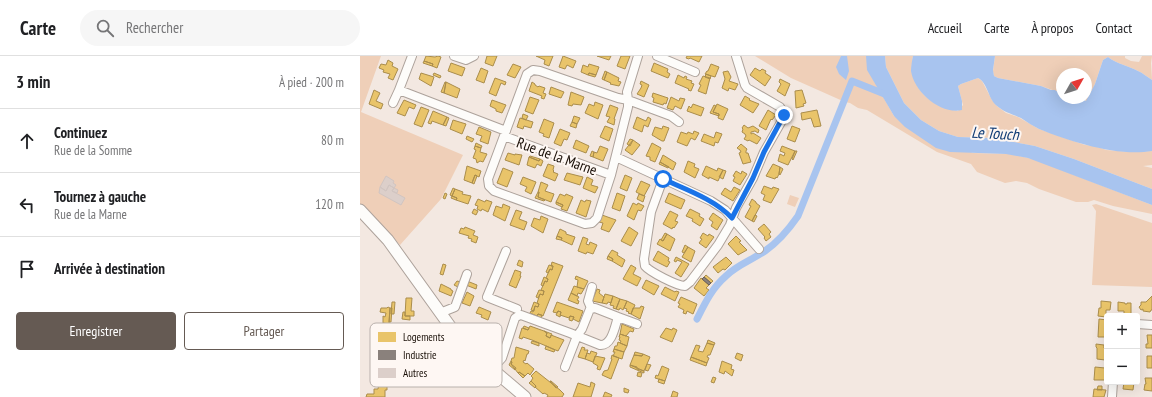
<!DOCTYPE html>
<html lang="fr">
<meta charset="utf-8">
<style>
body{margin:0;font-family:"PT Sans Narrow",sans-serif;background:#f6f6f6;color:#202124}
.controls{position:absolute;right:12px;bottom:12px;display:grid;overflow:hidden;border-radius:4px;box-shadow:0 4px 16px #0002}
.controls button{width:36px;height:36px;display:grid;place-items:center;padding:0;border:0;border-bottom:1px solid #e0e0e0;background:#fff;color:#202124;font:20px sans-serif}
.compass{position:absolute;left:696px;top:12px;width:36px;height:36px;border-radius:50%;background:#fff;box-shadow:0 4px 16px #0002;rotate:51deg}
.stop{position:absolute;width:12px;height:12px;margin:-9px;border:3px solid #1a73e8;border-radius:50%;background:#fff}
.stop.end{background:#1a73e8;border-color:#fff;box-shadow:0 1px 4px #0008}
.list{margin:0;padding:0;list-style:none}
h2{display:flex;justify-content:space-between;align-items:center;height:52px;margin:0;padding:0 16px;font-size:17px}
h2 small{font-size:13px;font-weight:400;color:#757577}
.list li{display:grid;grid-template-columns:26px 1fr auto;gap:12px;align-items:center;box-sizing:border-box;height:64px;padding:0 16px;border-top:1px solid #e0e0e0}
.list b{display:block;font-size:15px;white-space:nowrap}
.list p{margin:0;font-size:13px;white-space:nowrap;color:#757577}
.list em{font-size:13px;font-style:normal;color:#757577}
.actions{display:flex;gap:8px;padding:12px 16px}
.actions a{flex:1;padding:9px 0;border:1px solid #655a53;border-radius:4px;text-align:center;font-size:14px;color:#655a53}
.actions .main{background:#655a53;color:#fff}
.icon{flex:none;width:22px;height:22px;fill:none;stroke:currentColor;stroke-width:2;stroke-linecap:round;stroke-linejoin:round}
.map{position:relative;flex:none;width:792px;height:341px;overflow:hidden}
header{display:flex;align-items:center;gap:24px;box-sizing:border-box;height:56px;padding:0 20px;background:#fff;border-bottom:1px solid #e0e0e0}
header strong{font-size:19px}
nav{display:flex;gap:22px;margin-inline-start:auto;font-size:14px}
.search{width:280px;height:36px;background:#f6f6f6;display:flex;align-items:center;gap:10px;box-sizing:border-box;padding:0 14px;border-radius:22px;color:#757577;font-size:15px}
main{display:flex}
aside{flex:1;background:#fff}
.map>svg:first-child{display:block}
.green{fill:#efcfb8}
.water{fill:#a8c4ef}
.homes{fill:#e9c46a;stroke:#aa8d4c}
.industry{fill:#8a817c;stroke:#685e59}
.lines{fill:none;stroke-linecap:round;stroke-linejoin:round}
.canal{stroke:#a8c4ef;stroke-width:7}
.building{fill:#dccfca;stroke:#d1c5c1}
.street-casing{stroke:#ada29b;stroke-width:10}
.secondary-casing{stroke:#ada29b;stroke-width:13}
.street{stroke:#fdfcfa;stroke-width:8}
.secondary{stroke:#fdfcfa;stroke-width:11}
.route{stroke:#1a73e8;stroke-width:5}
.labels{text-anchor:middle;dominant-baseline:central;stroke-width:4;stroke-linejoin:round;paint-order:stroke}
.street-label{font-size:15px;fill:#180e06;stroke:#fef7f3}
.water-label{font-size:16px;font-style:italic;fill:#123d76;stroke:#fef7f3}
.key{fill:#fef7f3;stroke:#b9b1ac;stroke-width:1}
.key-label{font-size:11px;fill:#180e06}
</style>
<header>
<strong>Carte</strong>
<div class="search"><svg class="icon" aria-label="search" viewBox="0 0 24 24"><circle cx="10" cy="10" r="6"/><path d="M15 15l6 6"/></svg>Rechercher</div>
<nav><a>Accueil</a><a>Carte</a><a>À propos</a><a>Contact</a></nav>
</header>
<main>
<aside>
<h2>3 min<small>À pied · 200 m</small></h2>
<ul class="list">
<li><svg class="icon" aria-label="ahead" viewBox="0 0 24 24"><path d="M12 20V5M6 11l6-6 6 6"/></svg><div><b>Continuez</b><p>Rue de la Somme</p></div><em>80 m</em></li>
<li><svg class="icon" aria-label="left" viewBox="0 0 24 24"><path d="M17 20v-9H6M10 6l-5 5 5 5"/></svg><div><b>Tournez à gauche</b><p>Rue de la Marne</p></div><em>120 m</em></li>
<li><svg class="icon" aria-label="arrive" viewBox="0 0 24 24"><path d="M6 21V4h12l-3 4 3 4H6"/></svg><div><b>Arrivée à destination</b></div></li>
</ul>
<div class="actions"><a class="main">Enregistrer</a><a>Partager</a></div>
</aside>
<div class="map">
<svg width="792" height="341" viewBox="0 0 792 341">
<rect width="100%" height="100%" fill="#f3e8e1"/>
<path class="green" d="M 0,0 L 21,0 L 1,56 L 103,99 L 81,143 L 40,189 L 6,152 L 0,149 Z
M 395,0 L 508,0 L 509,16 L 534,60 L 613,97 L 650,98 L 673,103 L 792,149 L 792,158 L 753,150 L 734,144 L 728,146 L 716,146 L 679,133 L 667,127 L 656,125 L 645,127 L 617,116 L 611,108 L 577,96 L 507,54 L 498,52 L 490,47 L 485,46 L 431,22 Z
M 525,0 L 553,0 C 546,29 571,52 598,55 L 603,49 L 598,30 L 601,28 L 618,22 L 622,25 L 632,44 L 637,50 L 646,57 L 658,61 L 679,73 L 725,89 L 736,90 L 746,94 L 771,96 L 792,95 L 792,109 L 783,110 L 792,112 L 792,133 L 714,103 L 675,90 L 632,82 L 598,81 L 579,75 L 561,64 L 544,47 L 526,11 Z
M 635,0 L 765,0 L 765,2 L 771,5 L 779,6 L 782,0 L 792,0 L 791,7 L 792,24 C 787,21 783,17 778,15 C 769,10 757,8 748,1 L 743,4 L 735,28 L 727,45 L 720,42 L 726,42 L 726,18 L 702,18 L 701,37 L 681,30 L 638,22 L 634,20 L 633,15 Z
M 430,139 L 439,142 L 435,151 L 427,148 Z
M 736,148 L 792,167 L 792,231 L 732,229 L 736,155 L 732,149 Z"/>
<path class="water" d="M 481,0 L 487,0 L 489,15 L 486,24 L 479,18 L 476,11 Z
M 506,0 L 525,0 L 526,11 L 544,47 L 561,64 L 579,75 L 598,81 L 632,82 L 675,90 L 714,103 L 792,133 L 792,149 L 668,102 L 646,98 L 590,96 L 576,92 L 545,71 L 534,60 L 507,14 Z
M 553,0 L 635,0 L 633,14 L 634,20 L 638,22 L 681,30 L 691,34 L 695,34 L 696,35 L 702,36 L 702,42 L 720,42 L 726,45 L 735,28 L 743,4 L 748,1 C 757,8 769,10 778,15 C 783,17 787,21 792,24 L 792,95 C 759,101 711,86 679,73 C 673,70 667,66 661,62 C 652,58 644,56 637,50 C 628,43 628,27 618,22 L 601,28 L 598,30 L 602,45 L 602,54 C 581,59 554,36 551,15 C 551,11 552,4 553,0 Z"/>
<path class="homes" d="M 66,0 L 75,1 L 78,0 L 81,1 L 77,12 L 72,10 L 73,8 L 64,5 Z
M 127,0 L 137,0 L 133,10 L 125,7 Z
M 176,0 L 193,0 L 189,10 L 184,8 L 185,4 Z
M 203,0 L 216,5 L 213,12 L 207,9 L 205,13 L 199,11 Z
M 237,0 L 251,0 L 249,4 Z
M 261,0 L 270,0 L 265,13 L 257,10 Z
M 327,0 L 342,0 L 339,6 L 330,2 L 329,3 L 326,2 Z
M 28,4 L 33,7 L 32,10 L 38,13 L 33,24 L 28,22 L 30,18 L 23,16 L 24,14 L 19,12 L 21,8 L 26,9 Z
M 64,5 L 73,8 L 72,10 L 63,7 Z
M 91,7 L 105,12 L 102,20 L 88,15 Z
M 294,7 L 308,13 L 307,16 L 310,18 L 308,22 L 291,15 Z
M 153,8 L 161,11 L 155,22 L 147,19 Z
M 229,8 L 239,11 L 236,19 L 229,17 L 228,19 L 221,16 L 223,9 L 228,11 Z
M 351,8 L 359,11 L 355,21 L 345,18 L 347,15 L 348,15 Z
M 121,12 L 128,15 L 124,27 L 116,24 Z
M 395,12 L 400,15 L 402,13 L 406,15 L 405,17 L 411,21 L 405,30 L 390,19 Z
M 245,15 L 247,16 L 244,24 L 242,23 Z
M 368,15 L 371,21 L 369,25 L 378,28 L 375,34 L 369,32 L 368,35 L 362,32 L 365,23 L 363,16 Z
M 247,16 L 259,22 L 258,25 L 261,26 L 259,30 L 250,28 L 251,27 L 244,24 Z
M 61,17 L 74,21 L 71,30 L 59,23 Z
M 74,17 L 81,20 L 80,22 L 73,19 Z
M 229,17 L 236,19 L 235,21 L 228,19 Z
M 346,18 L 351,20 L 350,23 L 345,21 Z
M 318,19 L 324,22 L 325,20 L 327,21 L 326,23 L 332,25 L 331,27 L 334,28 L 331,35 L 328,34 L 329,33 L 315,27 Z
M 343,20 L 350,22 L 346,38 L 338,35 L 341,29 L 339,28 Z
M 135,22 L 146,26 L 145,29 L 141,27 L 136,40 L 129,37 Z
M 420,23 L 430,28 L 425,40 L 417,35 L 421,28 L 419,26 Z
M 281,25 L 289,29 L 284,41 L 277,38 L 281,32 L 282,29 L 280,28 Z
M 85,26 L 86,26 L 84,37 L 81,36 Z
M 86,26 L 100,33 L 97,42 L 84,37 Z
M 172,26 L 175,28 L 175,29 L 178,31 L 179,30 L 185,32 L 183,37 L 186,38 L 184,43 L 181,42 L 182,40 L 169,35 Z
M 191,31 L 204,36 L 201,42 L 189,38 Z
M 14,34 L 20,37 L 16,45 L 23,48 L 21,53 L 9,48 Z
M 442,34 L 446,47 L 443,48 L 444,50 L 436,52 L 435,35 Z
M 211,36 L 224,41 L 221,49 L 213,48 L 212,50 L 208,49 Z
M 293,37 L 308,42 L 306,48 L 304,47 L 303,49 L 293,46 L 294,42 L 292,41 Z
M 385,40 L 390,43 L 389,44 L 399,48 L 393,57 L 380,49 Z
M 170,41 L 179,44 L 173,58 L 165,55 Z
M 311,41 L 319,45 L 320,42 L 325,43 L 321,53 L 315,50 L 313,54 L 307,52 Z
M 44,44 L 56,49 L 54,53 L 49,51 L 45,60 L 37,57 Z
M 132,44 L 146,49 L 142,57 L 136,55 L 136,53 L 130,50 Z
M 235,46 L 243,49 L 238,63 L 225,57 L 229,48 L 234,50 Z
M 333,48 L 344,52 L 341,60 L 327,55 L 329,50 L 331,52 Z
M 357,48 L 368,53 L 363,64 L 358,62 L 359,58 L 353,56 Z
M 250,49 L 258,52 L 254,63 L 255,63 L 254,69 L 247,66 L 250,61 L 246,60 Z
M 354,49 L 356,50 L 353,56 L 359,58 L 359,60 L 350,57 Z
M 61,51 L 69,54 L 62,71 L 54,68 Z
M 408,54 L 416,59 L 412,64 L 411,63 L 406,74 L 399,70 Z
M 457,54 L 461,70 L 454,71 L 451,62 L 442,64 L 441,57 Z
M 73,55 L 87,61 L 83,69 L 72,65 L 71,68 L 68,67 Z
M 163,58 L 168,60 L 166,64 L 162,62 Z
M 214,60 L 220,62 L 217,68 L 212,66 Z
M 87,61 L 89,62 L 86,70 L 83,69 Z
M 277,61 L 286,65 L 288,61 L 291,63 L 288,71 L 284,69 L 282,76 L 273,72 Z
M 160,62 L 173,66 L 171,72 L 164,70 L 163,73 L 157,71 Z
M 184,63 L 194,67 L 189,82 L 183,80 L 184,78 L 179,76 Z
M 93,64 L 106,68 L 102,78 L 90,73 Z
M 212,66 L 217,68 L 216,72 L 210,70 Z
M 384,69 L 388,72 L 393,70 L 399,74 L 398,77 L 395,75 L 391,76 L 391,78 L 393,77 L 401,82 L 397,88 L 389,84 L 388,85 L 384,83 L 386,80 L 385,78 L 382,76 L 383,73 L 382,72 Z
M 245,70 L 253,73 L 249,85 L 240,81 Z
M 303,70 L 309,72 L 304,85 L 302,85 L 292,79 L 295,71 L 302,73 Z
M 432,70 L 440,73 L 435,86 L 427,83 Z
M 119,71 L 131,76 L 128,88 L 120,85 L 122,80 L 116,78 Z
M 200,73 L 210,77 L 207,84 L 204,83 L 201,90 L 194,87 Z
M 334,75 L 339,77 L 335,84 L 331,82 L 327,90 L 317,86 L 321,76 L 327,78 L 328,76 L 333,78 Z
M 356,76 L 362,78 L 358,87 L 355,86 L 354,90 L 341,85 L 344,78 L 354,82 Z
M 107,80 L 114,83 L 112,86 L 106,83 Z
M 270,83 L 273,84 L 270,90 L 267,88 Z
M 216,84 L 229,90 L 226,97 L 213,92 Z
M 273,84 L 280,89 L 272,99 L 265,94 Z
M 116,87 L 122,90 L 121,92 L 115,90 Z
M 292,87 L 301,92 L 295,106 L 290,104 L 290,101 L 286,100 Z
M 381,88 L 387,93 L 386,95 L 386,97 L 388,97 L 391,106 L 383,108 L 379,97 L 381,96 L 380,94 L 377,92 Z
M 115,90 L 121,92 L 120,96 L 127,98 L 123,106 L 120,105 L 117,107 L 116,103 L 113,102 L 116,94 L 114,93 Z
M 240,90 L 248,93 L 243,105 L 233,101 L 234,96 L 237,97 Z
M 422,90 L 435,95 L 428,109 L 418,105 L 420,98 L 424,100 L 425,97 L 420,95 Z
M 232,95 L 234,96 L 233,101 L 230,100 Z
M 435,95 L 437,95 L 433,104 L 432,103 Z
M 148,97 L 155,99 L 155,98 L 162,99 L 159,109 L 145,104 Z
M 303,99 L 316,107 L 313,114 L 300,106 Z
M 170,100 L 180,103 L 179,105 L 169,101 Z
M 169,101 L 179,105 L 180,103 L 183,105 L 181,110 L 177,108 L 175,112 L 167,109 Z
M 328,105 L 335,108 L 334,111 L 339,113 L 335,122 L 324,116 Z
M 300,106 L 309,111 L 308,112 L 299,108 Z
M 188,108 L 194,110 L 193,114 L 194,115 L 193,116 L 198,118 L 195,125 L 183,120 Z
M 413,108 L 420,111 L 419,118 L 417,122 L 416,121 L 415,123 L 406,120 Z
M 107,110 L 121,115 L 119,121 L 115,119 L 112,127 L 104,124 Z
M 346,110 L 357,115 L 358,112 L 363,114 L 358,125 L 349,121 L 349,123 L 342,119 Z
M 420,111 L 423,113 L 420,119 L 419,118 Z
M 143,112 L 153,116 L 147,131 L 137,127 Z
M 363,114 L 366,115 L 363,123 L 359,121 Z
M 376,115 L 381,118 L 382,115 L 387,118 L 380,129 L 373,125 L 375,121 L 373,120 Z
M 207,117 L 223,121 L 220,129 L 204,124 Z
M 115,119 L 117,120 L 114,128 L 112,127 Z
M 265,119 L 272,122 L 267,135 L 260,132 Z
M 163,121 L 176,126 L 171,138 L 165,135 L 167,131 L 160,128 Z
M 227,121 L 233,124 L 231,129 L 238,131 L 235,137 L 223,132 Z
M 281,125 L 290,129 L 284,140 L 276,136 Z
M 181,126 L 188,129 L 185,135 L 194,138 L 191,146 L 178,141 L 179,136 L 178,136 Z
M 404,130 L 412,133 L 413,131 L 419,133 L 411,147 L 403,144 L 405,139 L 401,137 Z
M 374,131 L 380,134 L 373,145 L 361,138 L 365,132 L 371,136 Z
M 93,132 L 95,133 L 92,140 L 90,139 Z
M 95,133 L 103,136 L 102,138 L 111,140 L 108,148 L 96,144 L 97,142 L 92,140 Z
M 178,136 L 179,136 L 178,141 L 185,144 L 184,145 L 175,142 Z
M 85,137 L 87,138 L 85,143 L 83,142 Z
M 257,137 L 265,140 L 260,155 L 252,152 Z
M 309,137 L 325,144 L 321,153 L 305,146 Z
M 200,138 L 205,140 L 206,138 L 213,141 L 207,155 L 201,153 L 203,149 L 196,146 Z
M 279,138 L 285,140 L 283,146 L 277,143 Z
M 92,140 L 97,142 L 96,144 L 91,142 Z
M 118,143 L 125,146 L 126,144 L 132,146 L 128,156 L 122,153 L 121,155 L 117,153 L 118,150 L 115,149 Z
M 392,143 L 396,146 L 396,147 L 400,150 L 392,165 L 385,161 L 391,150 L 389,149 Z
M 221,144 L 225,146 L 226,144 L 231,145 L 226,161 L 216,157 Z
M 196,146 L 203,149 L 202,151 L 196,148 Z
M 273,147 L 277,149 L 278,147 L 284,150 L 281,155 L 278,154 L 274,164 L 267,160 Z
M 143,148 L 150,151 L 145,165 L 133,159 L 136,150 L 142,152 Z
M 114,153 L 118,155 L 116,159 L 112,157 Z
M 330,153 L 340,158 L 339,160 L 344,163 L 340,170 L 332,165 L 333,163 L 326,160 Z
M 156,154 L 162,156 L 159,163 L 167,166 L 164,174 L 150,169 Z
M 310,155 L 318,159 L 315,165 L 318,166 L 314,172 L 313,171 L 312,173 L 303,168 Z
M 353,157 L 363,164 L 357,174 L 351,170 L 353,166 L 349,163 Z
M 242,159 L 256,164 L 249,176 L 241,173 L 243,167 L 239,166 Z
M 395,159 L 397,160 L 394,166 L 392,165 Z
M 181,160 L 188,163 L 183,177 L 171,170 L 174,162 L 180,164 Z
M 404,168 L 411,176 L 409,178 L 411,181 L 406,185 L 404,182 L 405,181 L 398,173 Z
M 105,171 L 115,175 L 113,179 L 118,181 L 116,187 L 111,185 L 112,183 L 108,182 L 109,180 L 99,177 L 101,172 L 104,173 Z
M 269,171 L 278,177 L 271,190 L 261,185 Z
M 200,173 L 206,176 L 206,178 L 215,181 L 212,189 L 201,184 L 202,182 L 197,180 Z
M 305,177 L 307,178 L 303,185 L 301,184 Z
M 343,177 L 348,180 L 349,178 L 354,181 L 346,192 L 339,187 L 342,183 L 340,182 Z
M 307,178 L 315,183 L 310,195 L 297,188 L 300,183 L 303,185 Z
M 197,180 L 202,182 L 201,184 L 196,183 Z
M 376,180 L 381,185 L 379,186 L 387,194 L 378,199 L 368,188 Z
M 223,181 L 228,183 L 226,188 L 229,189 L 230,186 L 237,189 L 233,198 L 227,196 L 226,198 L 218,195 Z
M 325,189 L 328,191 L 324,197 L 322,196 Z
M 328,191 L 335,195 L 331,206 L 322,201 Z
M 252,194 L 258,197 L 257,199 L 265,204 L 262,211 L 252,205 L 253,203 L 248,200 Z
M 298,195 L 309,202 L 308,205 L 310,206 L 307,211 L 293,204 Z
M 248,200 L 253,203 L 252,205 L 247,203 Z
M 316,201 L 329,208 L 321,221 L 315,217 L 322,206 L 317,204 L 316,206 L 314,205 Z
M 366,201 L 372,207 L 365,214 L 363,213 L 358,217 L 353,211 Z
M 159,204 L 163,206 L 162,211 L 157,209 Z
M 192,206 L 203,210 L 183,260 L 178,258 L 177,260 L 170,257 L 171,255 L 173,256 L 175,250 L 178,251 L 179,248 L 177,247 L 180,238 L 183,239 L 184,235 L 181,234 L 185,225 L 187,226 L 188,223 L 186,222 L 190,213 L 192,214 L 193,210 L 191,210 Z
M 83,208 L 86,209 L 83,219 L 80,218 Z
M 189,209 L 193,210 L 192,214 L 190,213 L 188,217 L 186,216 Z
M 271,209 L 276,212 L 273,218 L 281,222 L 277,230 L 263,223 Z
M 155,214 L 161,216 L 160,220 L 161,220 L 156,232 L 149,229 Z
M 346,219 L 353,225 L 351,227 L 344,221 Z
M 216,220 L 228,225 L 224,233 L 217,231 L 218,224 L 215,223 Z
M 184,221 L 188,223 L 187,226 L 185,225 L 183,230 L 181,229 Z
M 341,222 L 349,229 L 346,232 L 349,234 L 344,240 L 334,232 Z
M 286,224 L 299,230 L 294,239 L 282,232 Z
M 97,225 L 101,226 L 98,231 L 94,229 Z
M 107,225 L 117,229 L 116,233 L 106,229 Z
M 81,228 L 91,233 L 91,234 L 93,235 L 91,240 L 79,235 Z
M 214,230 L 224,233 L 221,238 L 218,237 L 217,240 L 211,237 Z
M 305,231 L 315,236 L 316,235 L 319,236 L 315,245 L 301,238 Z
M 237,233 L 240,234 L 239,237 L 244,241 L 242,247 L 232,245 Z
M 179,234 L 184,235 L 183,239 L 180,238 L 178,242 L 176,241 Z
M 107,236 L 114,240 L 110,250 L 102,247 Z
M 211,237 L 219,241 L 217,244 L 219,245 L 218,248 L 208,244 Z
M 245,238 L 253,240 L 251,247 L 248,246 L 247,248 L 242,247 Z
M 253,240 L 260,243 L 256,253 L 253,252 L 254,250 L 250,249 Z
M 792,240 L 792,254 L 791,254 L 790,256 L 783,255 L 783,253 L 781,254 L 779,251 L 781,249 L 781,246 L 786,246 Z
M 321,241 L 337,248 L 333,258 L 327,255 L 326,258 L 323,257 L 324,254 L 318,251 L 320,248 L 318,247 Z
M 46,242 L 52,242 L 51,255 L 54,255 L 54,260 L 45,260 Z
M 260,243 L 267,245 L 263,254 L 260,252 L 259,254 L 256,253 Z
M 267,245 L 275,249 L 271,258 L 268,257 L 269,256 L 266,255 L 267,253 L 264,252 Z
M 741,245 L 751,246 L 750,254 L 746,254 L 746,261 L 738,260 L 739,252 L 741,252 Z
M 32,246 L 35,246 L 34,258 L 31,258 Z
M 174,246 L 179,248 L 178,251 L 175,250 L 174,255 L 171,254 Z
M 197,246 L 223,255 L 219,266 L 213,263 L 214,261 L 210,260 L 209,262 L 200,259 L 201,256 L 198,255 L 197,257 L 193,256 Z
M 758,246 L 765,247 L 765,248 L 767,248 L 767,247 L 771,247 L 771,259 L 764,258 L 764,255 L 758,255 Z
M 281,250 L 284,251 L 280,263 L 271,258 L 273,252 L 280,252 Z
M 28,251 L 30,252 L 29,268 L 23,267 L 23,260 L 25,261 L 26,257 L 20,256 L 21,252 L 27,252 Z
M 119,251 L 131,256 L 128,264 L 121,261 L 122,259 L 116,257 Z
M 30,252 L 32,252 L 31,266 L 29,266 Z
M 198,255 L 201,256 L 200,261 L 196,259 Z
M 43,256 L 45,256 L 45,260 L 50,260 L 50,264 L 42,263 Z
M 178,258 L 182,259 L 181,263 L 176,261 Z
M 210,260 L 214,261 L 212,265 L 209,264 Z
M 739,263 L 747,264 L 746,281 L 738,281 Z
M 262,268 L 274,273 L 273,276 L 270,275 L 266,280 L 260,278 Z
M 164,270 L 169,272 L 168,274 L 163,272 Z
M 170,270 L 184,275 L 187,277 L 186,280 L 190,282 L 191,279 L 204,284 L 198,295 L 172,284 L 163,281 L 162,283 L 159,282 L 162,272 L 168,274 Z
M 306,272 L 312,274 L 313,272 L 317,274 L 312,286 L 300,281 Z
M 184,275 L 192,278 L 190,282 L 186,280 L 187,277 Z
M 260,278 L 269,281 L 267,290 L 260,287 L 261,285 L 259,284 L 260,281 L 259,281 Z
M 787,279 L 792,279 L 792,292 L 786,292 L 786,288 L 788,288 Z
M 348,284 L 355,287 L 354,289 L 347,287 Z
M 172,285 L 179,287 L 179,290 L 171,287 Z
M 258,286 L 267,290 L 264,296 L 254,293 L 255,290 L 257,290 Z
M 347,287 L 354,289 L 350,299 L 348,299 L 347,301 L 349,302 L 347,307 L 331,301 L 336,289 L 340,290 L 338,295 L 343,296 Z
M 736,288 L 744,289 L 744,292 L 745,292 L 745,304 L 737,303 L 737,292 L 736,291 Z
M 186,290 L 195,294 L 194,296 L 185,293 Z
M 156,291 L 169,295 L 168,298 L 167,298 L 165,305 L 164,304 L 163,306 L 166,308 L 167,307 L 174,313 L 170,319 L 168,317 L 165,320 L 159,316 L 158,317 L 151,308 L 152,306 L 151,305 L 152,302 L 154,302 Z
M 222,291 L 225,292 L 224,294 L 228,294 L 225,303 L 218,301 Z
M 254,293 L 264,296 L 262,303 L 253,300 L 255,296 L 253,296 Z
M 231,295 L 237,297 L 233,306 L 225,303 L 227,297 L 230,298 Z
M 275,296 L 283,298 L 282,300 L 274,299 Z
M 377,297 L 383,299 L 381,305 L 375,302 Z
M 283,298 L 290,301 L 284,315 L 270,309 L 274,299 L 282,300 Z
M 252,299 L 259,302 L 251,323 L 242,319 L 244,315 L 248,314 L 252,303 L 251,303 Z
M 235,300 L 245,302 L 240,314 L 237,313 L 238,310 L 233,307 Z
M 787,300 L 792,300 L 792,312 L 787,312 Z
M 331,301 L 347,307 L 346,310 L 330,304 Z
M 151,305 L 152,306 L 151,308 L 156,312 L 155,314 L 149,309 Z
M 362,305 L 372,309 L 371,313 L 374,314 L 372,320 L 365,315 L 364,318 L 359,316 Z
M 287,308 L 291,309 L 288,315 L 285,314 Z
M 270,309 L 277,311 L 277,313 L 284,315 L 284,317 L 270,311 Z
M 302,310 L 309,313 L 305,325 L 295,322 L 296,319 L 298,320 Z
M 735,311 L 745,312 L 745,321 L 746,321 L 746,324 L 734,324 Z
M 176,315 L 200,334 L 204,338 L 202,341 L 187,341 L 188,339 L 184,337 L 183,338 L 175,331 L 176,330 L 171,325 L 173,322 L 171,320 Z
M 159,316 L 165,320 L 163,322 L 158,317 Z
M 278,316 L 282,317 L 281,321 L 277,320 Z
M 353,321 L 356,322 L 354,327 L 351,326 Z
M 785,322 L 792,322 L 792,335 L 784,334 L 785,328 L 786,328 Z
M 299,323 L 305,325 L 304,328 L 298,326 Z
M 171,325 L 176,330 L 175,332 L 169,327 Z
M 190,325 L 191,325 L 198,331 L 196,332 Z
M 231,326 L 235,328 L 231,341 L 213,341 L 218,327 L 230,331 Z
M 764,326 L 774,326 L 773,334 L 763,333 Z
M 19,327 L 27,327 L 27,334 L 25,334 L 25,341 L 6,341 L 7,338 L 14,338 L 14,333 L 18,333 Z
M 738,330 L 742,330 L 742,334 L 737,334 Z
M 264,332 L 269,334 L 268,337 L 264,336 Z
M 734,333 L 746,334 L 744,341 L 733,341 Z
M 313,335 L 318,337 L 317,341 L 311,341 Z
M 245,336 L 252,339 L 251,341 L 243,341 Z"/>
<path class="industry" d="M 344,221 L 351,227 L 349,229 L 342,223 Z"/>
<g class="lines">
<path class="canal" d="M 337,263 C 345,247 352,232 366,220 C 377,209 392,204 405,195 C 418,186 429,173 438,160 L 492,25 L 527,39"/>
</g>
<path class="building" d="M 26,120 L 34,125 L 33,127 L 36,129 L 34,132 L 29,129 L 26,135 L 20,131 Z
M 29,129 L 34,132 L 32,135 L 45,142 L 41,149 L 19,137 L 20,131 L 26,135 Z
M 34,132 L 38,134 L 37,137 L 32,135 Z"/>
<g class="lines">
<g class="street-casing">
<path id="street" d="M 52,0 L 39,34 L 146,75
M 94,0 L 106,4 L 114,0
M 278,0 L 267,36 L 268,44 L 311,60 L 319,66
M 297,0 L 335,16
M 173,14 L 180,15 L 258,42 L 268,44 L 268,51 L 251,119 L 237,162 L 232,167 L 225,168 L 134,135 L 129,130 L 128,123 L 167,18 Z
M 33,47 L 39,34
M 144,80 L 251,119
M 256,101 L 351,145 L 365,154 L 399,193
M 303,123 L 291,156 L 284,203 L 285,210 C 290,216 317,230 325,230 L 330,226 L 358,189 L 370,169 L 376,152 L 393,122 L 404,96 L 424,61 L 423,56 L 420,51 L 387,32 L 385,29 L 376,0
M 146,195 L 127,241 L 157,253
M 231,252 L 228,245 L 232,231
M 80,257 L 95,251 L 107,218
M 258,261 L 277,268
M 777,268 L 792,269
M 132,313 L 142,302 L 155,262 L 158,260 L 161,259 L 210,277 L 240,289 C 252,290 255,270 258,261 L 235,252 L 230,253 L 222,273 L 217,280 L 205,311
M 752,341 L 753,326"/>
</g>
<g class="secondary-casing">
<path id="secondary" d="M 0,154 L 28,184 L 92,273 L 132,313 L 165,341"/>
</g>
<use href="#street" class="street"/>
<use href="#secondary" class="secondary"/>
</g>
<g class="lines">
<path class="route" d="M 303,123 C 327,134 354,143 372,162 L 393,122 L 404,96 L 424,59"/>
</g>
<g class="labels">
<g class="street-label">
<text transform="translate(197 100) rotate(20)">Rue de la Marne</text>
</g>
<g class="water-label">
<text transform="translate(635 77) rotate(3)">Le Touch</text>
</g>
</g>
<rect x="10" y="267" width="132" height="64" rx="6" class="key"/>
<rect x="18" y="276" width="18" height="10" fill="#e9c46a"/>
<rect x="18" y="294" width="18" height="10" fill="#8a817c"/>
<rect x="18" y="312" width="18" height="10" fill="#dccfca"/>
<g class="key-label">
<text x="43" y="285">Logements</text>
<text x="43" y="303">Industrie</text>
<text x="43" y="321">Autres</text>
</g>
</svg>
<div class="controls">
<button>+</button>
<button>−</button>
</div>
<svg class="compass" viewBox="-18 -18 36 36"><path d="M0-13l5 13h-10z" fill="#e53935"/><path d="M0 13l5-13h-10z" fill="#757577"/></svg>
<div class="stop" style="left:303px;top:123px"></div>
<div class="stop end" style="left:424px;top:59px"></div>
</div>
</main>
